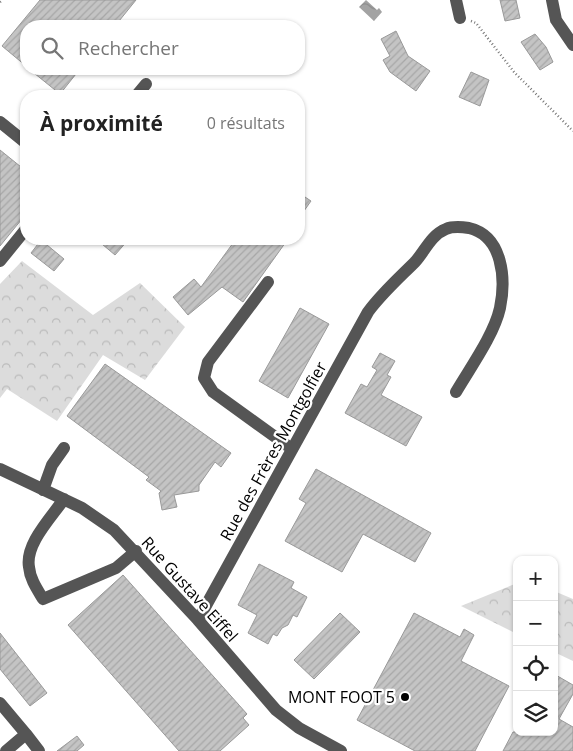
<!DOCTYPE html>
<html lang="fr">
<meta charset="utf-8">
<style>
body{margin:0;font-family:"Open Sans",sans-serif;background:#f2f2f2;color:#222}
.controls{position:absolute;right:15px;bottom:15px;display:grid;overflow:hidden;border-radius:10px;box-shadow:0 1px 4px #0004}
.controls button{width:45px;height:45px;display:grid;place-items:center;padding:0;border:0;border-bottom:1px solid #e0e0e0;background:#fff;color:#222;font:25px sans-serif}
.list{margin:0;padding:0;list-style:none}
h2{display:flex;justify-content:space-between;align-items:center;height:65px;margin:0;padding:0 20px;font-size:21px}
h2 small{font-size:16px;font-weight:400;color:#767676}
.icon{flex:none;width:28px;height:28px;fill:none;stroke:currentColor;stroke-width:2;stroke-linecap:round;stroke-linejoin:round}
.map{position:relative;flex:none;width:573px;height:751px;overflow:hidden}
.search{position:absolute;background:#fff;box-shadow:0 1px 4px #0004;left:20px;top:20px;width:285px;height:55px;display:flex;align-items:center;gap:12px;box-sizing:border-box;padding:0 18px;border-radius:20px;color:#767676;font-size:19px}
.panel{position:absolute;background:#fff;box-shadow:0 1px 4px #0004;left:20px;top:90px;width:285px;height:155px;border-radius:20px}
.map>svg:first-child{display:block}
.forest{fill:url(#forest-crowns)}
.water{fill:url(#water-waves)}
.building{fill:url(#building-hatch);stroke:#999}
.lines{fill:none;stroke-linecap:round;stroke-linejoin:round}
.path{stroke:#777;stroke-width:2.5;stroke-dasharray:1 2.5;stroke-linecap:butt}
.minor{stroke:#555;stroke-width:12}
.poi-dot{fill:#000;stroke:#fff;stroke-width:2}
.labels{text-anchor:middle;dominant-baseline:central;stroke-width:4.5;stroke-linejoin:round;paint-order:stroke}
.street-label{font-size:16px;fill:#000;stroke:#fff}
.poi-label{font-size:16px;fill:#000;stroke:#fff;text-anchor:end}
</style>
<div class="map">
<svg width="573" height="751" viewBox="0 0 573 751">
<defs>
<pattern id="forest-crowns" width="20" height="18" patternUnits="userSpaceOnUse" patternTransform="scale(1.25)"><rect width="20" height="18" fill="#dcdcdc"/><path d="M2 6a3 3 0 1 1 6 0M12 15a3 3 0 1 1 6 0" fill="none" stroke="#bbb"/></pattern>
<pattern id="water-waves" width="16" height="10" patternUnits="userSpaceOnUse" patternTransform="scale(1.25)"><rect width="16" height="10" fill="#a3a3a3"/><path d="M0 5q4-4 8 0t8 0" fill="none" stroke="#8b8b8b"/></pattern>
<pattern id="building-hatch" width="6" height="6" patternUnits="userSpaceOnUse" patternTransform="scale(1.25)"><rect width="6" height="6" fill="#c4c4c4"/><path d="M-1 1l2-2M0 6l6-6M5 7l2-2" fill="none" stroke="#a7a7a7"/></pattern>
</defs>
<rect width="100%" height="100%" fill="#fff"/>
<path class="forest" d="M 22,261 L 93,315 L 140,283 L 185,327 L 145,380 L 103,355 L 57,421 L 7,389 L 0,398 L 0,284 Z
M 517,583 L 517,634 L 461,606 Z
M 554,591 L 573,599 L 573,661 L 554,652 Z"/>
<path class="water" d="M 366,0 L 377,10 L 379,8 L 382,12 L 374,21 L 359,7 Z"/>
<path class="building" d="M 40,0 L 136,0 L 115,26 L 26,26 L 26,66 L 2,46 Z
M 500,0 L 516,0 L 520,18 L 505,21 Z
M 396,31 L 408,56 L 430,71 L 416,91 L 390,72 L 383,60 L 390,56 L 381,39 Z
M 535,34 L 546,47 L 553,62 L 540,70 L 521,42 Z
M 29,69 L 80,69 L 60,94 Z
M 471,72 L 489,80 L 480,106 L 459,97 Z
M 0,150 L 26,171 L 26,214 L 0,246 Z
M 299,193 L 311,201 L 299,218 Z
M 96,239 L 129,239 L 115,255 Z
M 236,239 L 288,239 L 243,302 L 222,287 L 188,315 L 173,297 L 194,279 L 201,287 Z
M 41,240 L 64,259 L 54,271 L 31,253 Z
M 300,308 L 329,324 L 288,398 L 259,381 Z
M 380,353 L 395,361 L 387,375 L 391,377 L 381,395 L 422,417 L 406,446 L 345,413 L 361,384 L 367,387 L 377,370 L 372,367 Z
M 105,364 L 231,453 L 221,467 L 215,462 L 199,485 L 199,491 L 174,495 L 177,507 L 162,510 L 159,493 L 161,491 L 146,480 L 149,477 L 67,416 Z
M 316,469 L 431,533 L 415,562 L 363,534 L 342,572 L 285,541 L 306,503 L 299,499 Z
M 259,564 L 294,582 L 291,588 L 307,597 L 297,617 L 293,615 L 288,625 L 282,628 L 277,636 L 273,634 L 268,644 L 248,633 L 257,615 L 238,605 Z
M 123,575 L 247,714 L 243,718 L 249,725 L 220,751 L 179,751 L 68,625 Z
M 340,613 L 360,632 L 314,679 L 294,660 Z
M 414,613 L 460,637 L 464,629 L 474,635 L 461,661 L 509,686 L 475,751 L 415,751 L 357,720 Z
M 0,633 L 47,693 L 30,706 L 0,669 Z
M 554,674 L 573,685 L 573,694 L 559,719 L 573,727 L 573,751 L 503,751 L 513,732 L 554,732 Z
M 77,736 L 84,745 L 77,751 L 57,751 Z"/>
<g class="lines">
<path class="path" d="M 0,2 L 2,0
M 471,21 L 476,23 L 514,72 L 573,131"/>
<path class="minor" d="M 456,0 L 460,18
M 552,0 L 556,20 L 573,45
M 136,96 L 146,84
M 0,122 L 26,143
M 0,261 L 26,229
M 268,282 L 208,362 L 204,378 L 213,392 L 292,449
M 0,469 L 82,508 L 114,530 L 198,620 L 276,710 L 299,728 L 341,751
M 43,490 L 52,465 L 64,448
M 64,499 C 51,518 25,544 29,567 C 30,579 37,589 43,599 L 116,568 L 136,551
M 198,620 L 368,312 C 382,293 399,278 415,262 C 425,251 431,235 446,229 C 453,226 462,227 469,228 C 503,236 506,279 500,308 C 494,335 470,368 456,392
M 0,703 L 26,734 L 6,751
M 26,734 L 39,751"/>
</g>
<circle class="poi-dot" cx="405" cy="697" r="5"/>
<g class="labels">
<g class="street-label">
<text transform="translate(273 451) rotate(-61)">Rue des Frères Montgolfier</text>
<text transform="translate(190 589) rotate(48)">Rue Gustave Eiffel</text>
</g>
<g class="poi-label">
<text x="395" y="697">MONT FOOT 5</text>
</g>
</g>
</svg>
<div class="controls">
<button>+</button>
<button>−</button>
<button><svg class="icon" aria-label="locate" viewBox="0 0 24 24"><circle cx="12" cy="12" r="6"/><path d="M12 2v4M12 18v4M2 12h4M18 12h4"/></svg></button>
<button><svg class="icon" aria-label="layers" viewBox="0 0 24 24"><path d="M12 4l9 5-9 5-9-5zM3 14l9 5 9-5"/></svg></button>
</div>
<div class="search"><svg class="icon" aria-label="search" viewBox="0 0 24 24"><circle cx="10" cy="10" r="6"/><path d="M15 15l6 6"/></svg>Rechercher</div>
<section class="panel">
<h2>À proximité<small>0 résultats</small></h2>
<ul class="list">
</ul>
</section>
</div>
